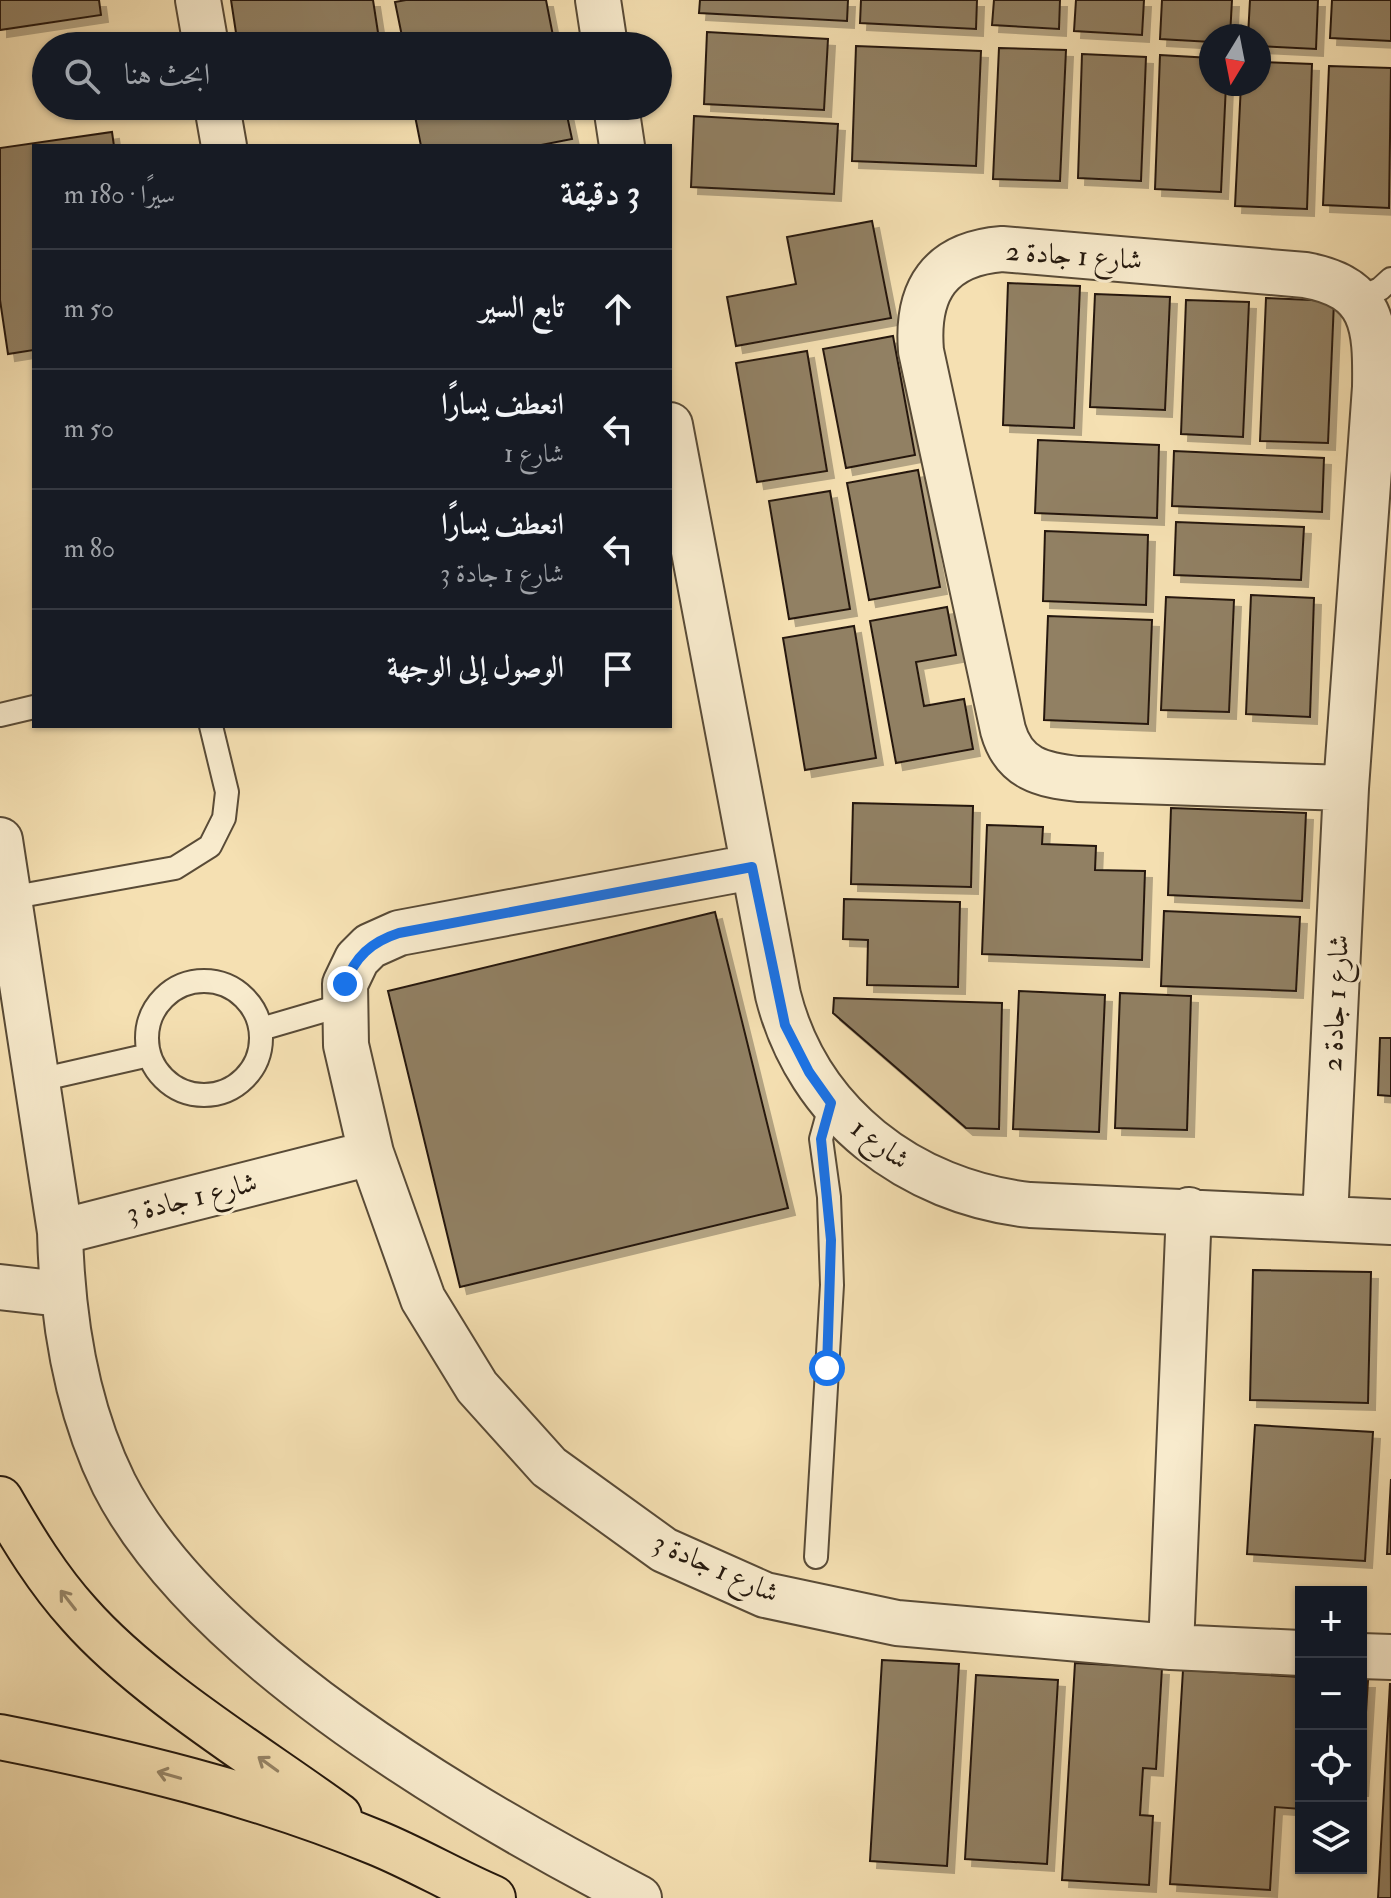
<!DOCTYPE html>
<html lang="ar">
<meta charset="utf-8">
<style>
body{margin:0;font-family:"IM FELL Double Pica",Amiri,serif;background:#242831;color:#f1f3f6;direction:rtl}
.controls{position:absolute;right:24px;bottom:24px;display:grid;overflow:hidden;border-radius:0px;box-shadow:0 2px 6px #0004}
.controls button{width:72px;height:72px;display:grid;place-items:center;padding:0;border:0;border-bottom:2px solid #363941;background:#171b24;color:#f1f3f6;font:40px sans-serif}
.compass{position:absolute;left:1199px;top:24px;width:72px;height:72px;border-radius:50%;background:#171b24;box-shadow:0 2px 6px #0004;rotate:190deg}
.stop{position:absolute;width:24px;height:24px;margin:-18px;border:6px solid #1a73e8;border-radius:50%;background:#fff}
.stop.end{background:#1a73e8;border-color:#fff;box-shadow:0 2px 8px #0008}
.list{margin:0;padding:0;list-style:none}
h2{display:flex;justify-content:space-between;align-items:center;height:104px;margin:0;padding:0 32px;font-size:34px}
h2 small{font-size:26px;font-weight:400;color:#9ea1a6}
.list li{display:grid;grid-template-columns:52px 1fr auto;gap:24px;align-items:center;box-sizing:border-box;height:120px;padding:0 32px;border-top:2px solid #363941}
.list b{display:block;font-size:30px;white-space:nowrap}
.list p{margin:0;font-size:26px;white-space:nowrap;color:#9ea1a6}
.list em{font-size:26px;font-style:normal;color:#9ea1a6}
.icon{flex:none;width:44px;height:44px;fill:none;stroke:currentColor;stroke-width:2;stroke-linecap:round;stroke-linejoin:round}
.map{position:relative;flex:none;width:1391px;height:1898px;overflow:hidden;direction:ltr}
.search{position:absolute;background:#171b24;box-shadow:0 2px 6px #0004;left:32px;top:32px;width:640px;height:88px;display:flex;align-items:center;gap:20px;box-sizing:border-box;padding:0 28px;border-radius:44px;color:#9ea1a6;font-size:30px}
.panel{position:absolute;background:#171b24;box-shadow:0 2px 6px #0004;left:32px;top:144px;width:640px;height:584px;border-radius:0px;direction:rtl}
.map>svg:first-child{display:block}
.building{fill:#918063;stroke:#25190e;stroke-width:2;filter:url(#shadow)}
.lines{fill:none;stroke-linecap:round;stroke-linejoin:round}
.service-casing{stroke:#594b37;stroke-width:26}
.minor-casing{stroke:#594b37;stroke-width:48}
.trunk-casing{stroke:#25190e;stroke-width:48}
.service{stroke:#f8ebcd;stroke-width:22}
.minor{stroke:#f8ebcd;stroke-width:44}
.trunk{stroke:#f5e0b2;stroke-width:44}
.oneway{stroke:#978668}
.route{stroke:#1a73e8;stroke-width:10}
.labels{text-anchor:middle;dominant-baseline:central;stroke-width:6;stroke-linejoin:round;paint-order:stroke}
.street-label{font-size:28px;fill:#25190e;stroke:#f8ebcd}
</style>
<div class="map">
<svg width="1391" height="1898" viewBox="0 0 1391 1898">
<defs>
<filter id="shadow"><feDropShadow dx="7" dy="7" stdDeviation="0" flood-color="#0004"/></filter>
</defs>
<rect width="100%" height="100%" fill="#f5e0b2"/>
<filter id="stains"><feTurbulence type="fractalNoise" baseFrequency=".0025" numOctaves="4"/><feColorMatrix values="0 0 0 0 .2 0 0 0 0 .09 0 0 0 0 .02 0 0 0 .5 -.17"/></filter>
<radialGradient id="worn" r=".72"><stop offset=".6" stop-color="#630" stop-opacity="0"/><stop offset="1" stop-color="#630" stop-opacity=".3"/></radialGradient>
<path class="building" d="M 0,0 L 99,0 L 101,15 L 0,30 Z
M 231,0 L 373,0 L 379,39 L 333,46 L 238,46 Z
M 406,0 L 546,0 L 555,46 L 404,46 L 395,2 Z
M 700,0 L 848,0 L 847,21 L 699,13 Z
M 861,0 L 977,0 L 976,29 L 860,23 Z
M 994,0 L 1060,0 L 1059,29 L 992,25 Z
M 1076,0 L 1144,0 L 1142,35 L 1074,31 Z
M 1162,0 L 1232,0 L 1230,36 L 1211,36 L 1211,42 L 1160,39 Z
M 1250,0 L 1318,0 L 1316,49 L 1259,46 L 1259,36 L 1248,36 Z
M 1332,0 L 1391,0 L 1391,41 L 1330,38 Z
M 707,32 L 828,39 L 824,110 L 704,104 Z
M 856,46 L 981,51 L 976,166 L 852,161 Z
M 999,48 L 1066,50 L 1060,181 L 993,179 Z
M 1082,54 L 1146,57 L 1141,181 L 1078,178 Z
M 1160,55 L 1211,58 L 1211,84 L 1226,84 L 1221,192 L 1155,189 Z
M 1259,62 L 1312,64 L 1307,209 L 1235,206 L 1241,84 L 1259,84 Z
M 1329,66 L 1391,68 L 1389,208 L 1323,205 Z
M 413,106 L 565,106 L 572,139 L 536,146 L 421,146 Z
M 694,116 L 838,124 L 834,194 L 691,187 Z
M 112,132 L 114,146 L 34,146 L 34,350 L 8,354 L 0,300 L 0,148 Z
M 872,221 L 891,318 L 736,346 L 727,297 L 796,284 L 787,237 Z
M 1008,283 L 1080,286 L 1074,428 L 1003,425 Z
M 1095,294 L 1170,297 L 1165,410 L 1090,407 Z
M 1266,298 L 1334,301 L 1328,443 L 1260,441 Z
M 1186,300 L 1249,302 L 1243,437 L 1181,434 Z
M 893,336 L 915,455 L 846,468 L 823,349 Z
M 807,351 L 827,471 L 757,482 L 736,363 Z
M 1038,440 L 1159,445 L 1157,518 L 1035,513 Z
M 1174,451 L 1324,458 L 1322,512 L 1172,506 Z
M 918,470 L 940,587 L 869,600 L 847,483 Z
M 830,491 L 850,609 L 789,619 L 769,501 Z
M 1176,522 L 1304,527 L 1301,580 L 1174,575 Z
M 1045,531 L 1148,535 L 1146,605 L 1043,601 Z
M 1251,595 L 1314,598 L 1310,717 L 1246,714 Z
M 1166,597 L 1234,600 L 1229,712 L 1161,710 Z
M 947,607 L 956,655 L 916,662 L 924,706 L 964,699 L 973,749 L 896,763 L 870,621 Z
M 1048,616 L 1152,620 L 1148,724 L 1044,720 Z
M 854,626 L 876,758 L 805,770 L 783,638 Z
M 853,803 L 973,806 L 971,887 L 851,884 Z
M 1171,808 L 1306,813 L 1302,901 L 1168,895 Z
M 987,825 L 1043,827 L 1042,844 L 1096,846 L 1095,870 L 1145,871 L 1142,960 L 982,954 Z
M 844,899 L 960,902 L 958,987 L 867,985 L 868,940 L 843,939 Z
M 1164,911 L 1300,917 L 1296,991 L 1161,986 Z
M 715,912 L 788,1208 L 460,1287 L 388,991 Z
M 1019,991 L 1105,995 L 1099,1132 L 1013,1129 Z
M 1120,993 L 1191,996 L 1187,1130 L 1115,1128 Z
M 834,998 L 1002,1003 L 999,1129 L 966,1128 L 833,1013 Z
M 1380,1038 L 1391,1038 L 1391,1096 L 1378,1095 Z
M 1253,1270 L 1371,1272 L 1368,1403 L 1250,1400 Z
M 1255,1425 L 1373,1432 L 1365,1561 L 1247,1554 Z
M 1391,1479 L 1391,1554 L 1387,1554 Z
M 882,1660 L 959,1664 L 947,1866 L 870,1861 Z
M 1075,1663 L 1162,1668 L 1156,1769 L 1143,1768 L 1140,1815 L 1153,1816 L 1149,1885 L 1062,1880 Z
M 1183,1670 L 1301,1677 L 1301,1809 L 1275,1807 L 1270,1890 L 1170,1884 Z
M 976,1675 L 1058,1680 L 1047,1864 L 965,1859 Z
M 1361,1681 L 1368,1681 L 1361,1790 Z
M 1390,1683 L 1391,1898 L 1378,1898 Z"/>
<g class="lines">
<g class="service-casing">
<path id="service" d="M 1359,298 L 1380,289 L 1391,279
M 0,715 L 34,707
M 9,898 L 175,868 L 210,846 L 224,818 L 227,792 L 211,726
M147 1038a57 57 0 1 1 114 0a57 57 0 1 1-114 0Z
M 261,1029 L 343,1005
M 39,1080 L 149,1055
M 816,1557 L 832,1285 L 829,1197 L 821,1139 L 831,1103"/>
</g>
<g class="minor-casing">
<path id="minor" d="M 198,0 L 206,46
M 598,0 L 605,46
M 217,106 L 224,146
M 616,106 L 622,146
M 670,425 L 778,995 C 808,1114 910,1192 1030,1205 L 1391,1222
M 0,840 L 60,1232 C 62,1316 76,1407 114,1484 C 202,1656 471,1811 639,1898
M 752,867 L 399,933 L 370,946 L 357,959 L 345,984 L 346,1045 L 371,1153 L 423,1299 L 477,1387 L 549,1467 L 664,1550 L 765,1595 L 897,1623 L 1171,1647 L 1301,1653
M 1325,1218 L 1346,788 L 1375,387 C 1376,326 1374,287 1305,275 L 1002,249 C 940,254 916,290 921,351 L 1003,730 C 1014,769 1042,775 1078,779 L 1346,788
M 60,1232 L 371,1153
M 0,1287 L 61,1294
M 1171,1647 L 1189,1210
M 1361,1656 L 1391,1657"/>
</g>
<g class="trunk-casing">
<path id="trunk" d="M 0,1499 C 23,1539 48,1580 79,1614 C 144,1688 258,1757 339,1816
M 0,1737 C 127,1762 256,1793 377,1843 C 416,1859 453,1881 493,1898"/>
</g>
<use href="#service" class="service"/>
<use href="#minor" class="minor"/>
<use href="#trunk" class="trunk"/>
</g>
<defs><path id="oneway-shaft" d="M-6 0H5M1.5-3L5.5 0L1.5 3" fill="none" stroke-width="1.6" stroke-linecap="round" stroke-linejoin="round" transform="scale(2)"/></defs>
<g class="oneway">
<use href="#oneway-shaft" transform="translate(68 1600) rotate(-128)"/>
<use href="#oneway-shaft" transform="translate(268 1764) rotate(-144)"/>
<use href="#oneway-shaft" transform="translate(169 1775) rotate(-164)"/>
</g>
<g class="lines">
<path class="route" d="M 345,984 C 355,957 371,942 399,933 L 752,867 L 785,1025 L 809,1072 L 831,1103 L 821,1139 L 831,1240 L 827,1368"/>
</g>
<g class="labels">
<g class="street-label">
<text transform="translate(1074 256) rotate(4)">شارع 1 جادة 2</text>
<text transform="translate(1336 1003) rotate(-87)">شارع 1 جادة 2</text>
<text transform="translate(880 1144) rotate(37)">شارع 1</text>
<text transform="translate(192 1198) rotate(-14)">شارع 1 جادة 3</text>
<text transform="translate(716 1568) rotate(24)">شارع 1 جادة 3</text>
</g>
</g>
<rect width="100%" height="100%" filter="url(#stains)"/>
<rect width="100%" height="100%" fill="url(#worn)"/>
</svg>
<div class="controls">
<button>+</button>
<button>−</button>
<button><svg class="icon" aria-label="locate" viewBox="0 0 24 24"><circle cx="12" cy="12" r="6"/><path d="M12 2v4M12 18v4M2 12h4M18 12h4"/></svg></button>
<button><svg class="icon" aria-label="layers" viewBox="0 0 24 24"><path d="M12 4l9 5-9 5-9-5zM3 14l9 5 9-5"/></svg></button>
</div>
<svg class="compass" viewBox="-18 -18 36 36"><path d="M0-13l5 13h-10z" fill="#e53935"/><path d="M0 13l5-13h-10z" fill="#9ea1a6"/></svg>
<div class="stop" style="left:827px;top:1368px"></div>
<div class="stop end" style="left:345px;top:984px"></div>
<div class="search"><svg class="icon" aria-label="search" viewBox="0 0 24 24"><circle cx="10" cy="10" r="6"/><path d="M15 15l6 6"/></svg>ابحث هنا</div>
<section class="panel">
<h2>3 دقيقة<small>سيرًا · 180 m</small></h2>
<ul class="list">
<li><svg class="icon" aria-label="ahead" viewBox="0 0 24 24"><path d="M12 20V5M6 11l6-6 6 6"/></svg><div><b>تابع السير</b></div><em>50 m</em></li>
<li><svg class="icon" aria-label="left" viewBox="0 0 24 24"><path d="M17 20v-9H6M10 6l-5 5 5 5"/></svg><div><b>انعطف يسارًا</b><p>شارع 1</p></div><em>50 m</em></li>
<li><svg class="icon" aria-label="left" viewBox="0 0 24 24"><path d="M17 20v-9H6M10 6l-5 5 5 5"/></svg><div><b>انعطف يسارًا</b><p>شارع 1 جادة 3</p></div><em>80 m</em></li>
<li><svg class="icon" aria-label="arrive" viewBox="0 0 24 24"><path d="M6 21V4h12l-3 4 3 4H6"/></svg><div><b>الوصول إلى الوجهة</b></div></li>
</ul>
</section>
</div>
